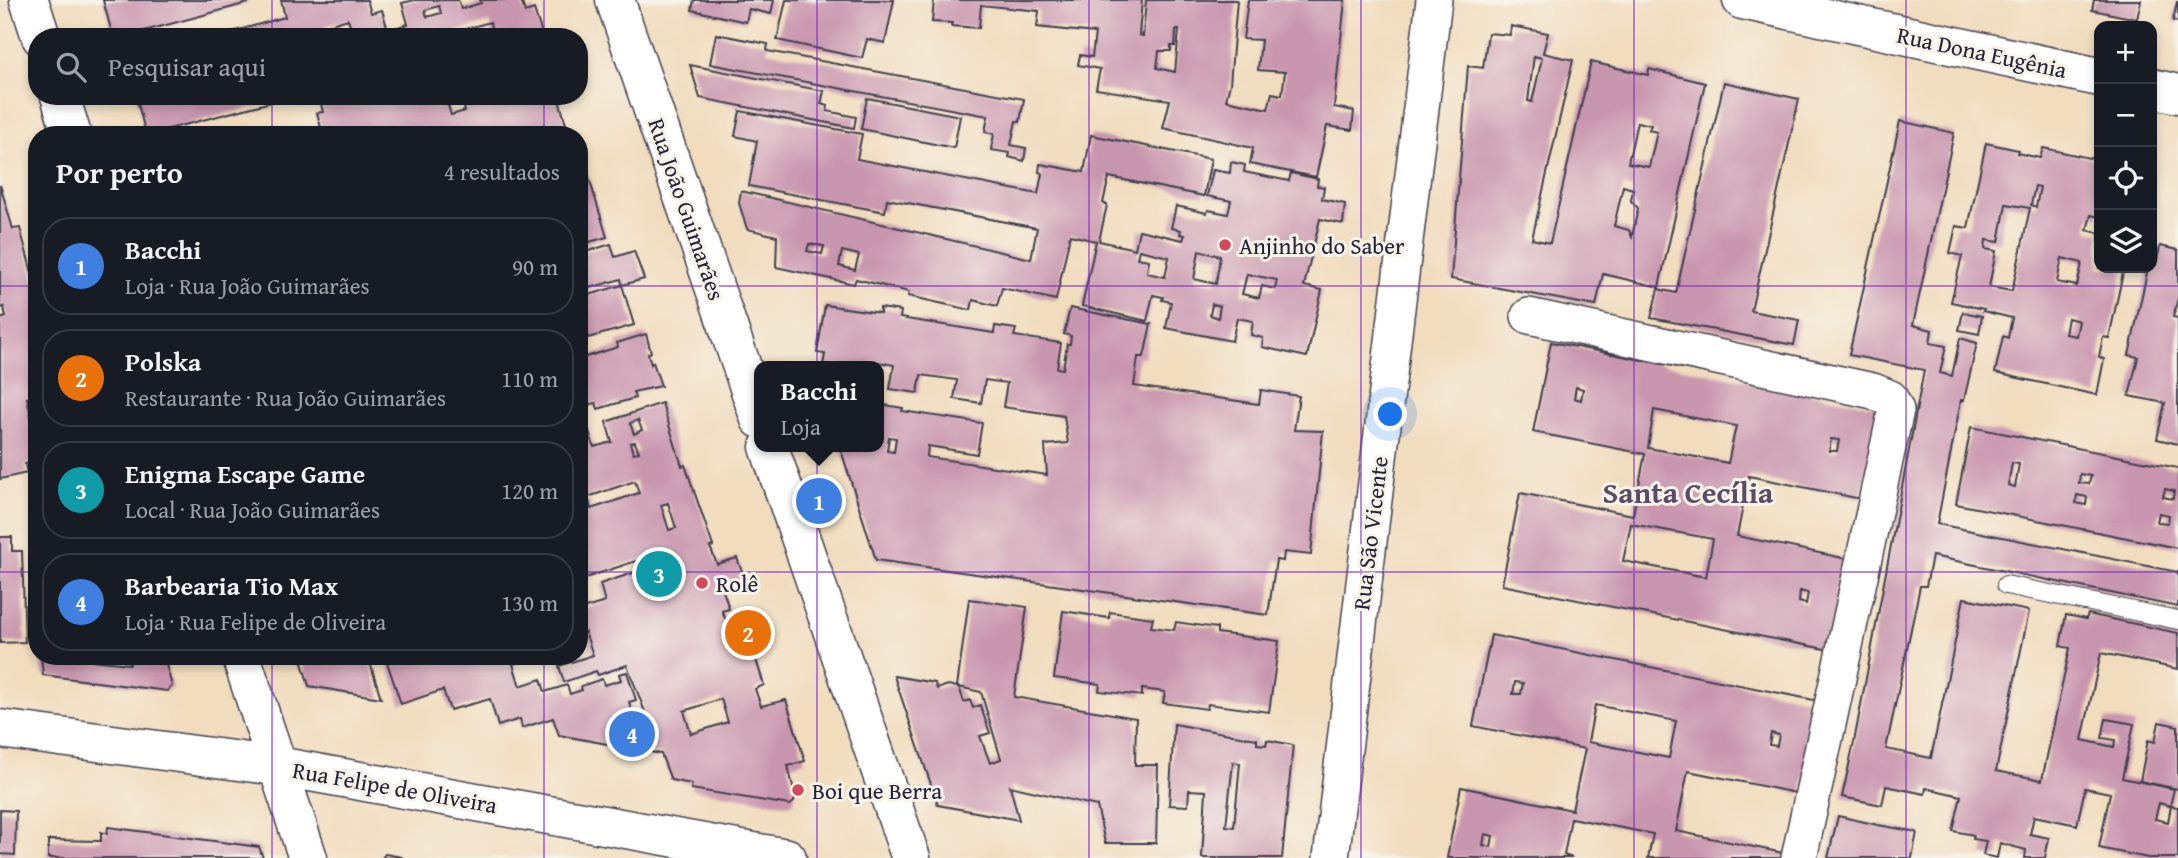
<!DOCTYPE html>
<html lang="pt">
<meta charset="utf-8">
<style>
body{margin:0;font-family:"Gentium Book Plus",serif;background:#20242c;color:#f1f3f6}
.controls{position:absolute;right:21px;top:21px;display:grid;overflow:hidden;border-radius:14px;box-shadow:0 4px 10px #0003}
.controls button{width:63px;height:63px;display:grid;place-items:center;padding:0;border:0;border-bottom:2px solid #363941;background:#171b24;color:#f1f3f6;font:35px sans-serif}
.you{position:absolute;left:1391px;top:415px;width:24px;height:24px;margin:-18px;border:5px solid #fff;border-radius:50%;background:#1a73e8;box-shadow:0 0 0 10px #1a73e833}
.badge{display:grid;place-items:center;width:46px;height:46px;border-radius:50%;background:#d1495b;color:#fff;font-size:23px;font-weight:700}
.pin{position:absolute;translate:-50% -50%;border:4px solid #fff;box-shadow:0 2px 7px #0006}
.popup{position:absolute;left:754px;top:361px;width:130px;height:91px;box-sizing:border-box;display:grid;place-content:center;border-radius:14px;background:#171b24;filter:drop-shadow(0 2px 5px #0005);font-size:23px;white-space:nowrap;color:#9ea1a6}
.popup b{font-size:26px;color:#f1f3f6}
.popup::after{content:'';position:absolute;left:50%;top:100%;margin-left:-14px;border:14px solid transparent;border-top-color:#171b24}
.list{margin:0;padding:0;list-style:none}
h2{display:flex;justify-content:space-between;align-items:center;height:91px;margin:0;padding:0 28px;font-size:30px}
h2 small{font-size:23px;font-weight:400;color:#9ea1a6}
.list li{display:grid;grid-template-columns:46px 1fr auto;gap:21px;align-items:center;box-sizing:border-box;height:98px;margin:0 14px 14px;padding:0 14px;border:2px solid #363941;border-radius:28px}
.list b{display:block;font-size:26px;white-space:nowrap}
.list p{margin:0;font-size:23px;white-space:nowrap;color:#9ea1a6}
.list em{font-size:23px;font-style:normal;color:#9ea1a6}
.icon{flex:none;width:38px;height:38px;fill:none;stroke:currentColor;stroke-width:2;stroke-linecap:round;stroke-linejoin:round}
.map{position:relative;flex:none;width:2178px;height:858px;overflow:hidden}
.search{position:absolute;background:#171b24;box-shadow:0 4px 10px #0003;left:28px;top:28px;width:560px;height:77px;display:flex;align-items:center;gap:18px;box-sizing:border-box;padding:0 24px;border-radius:28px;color:#9ea1a6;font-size:26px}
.panel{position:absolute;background:#171b24;box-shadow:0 4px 10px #0003;left:28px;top:126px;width:560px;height:539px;border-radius:28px}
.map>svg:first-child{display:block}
.building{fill:#c996af;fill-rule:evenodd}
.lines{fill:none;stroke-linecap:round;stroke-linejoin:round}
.service-casing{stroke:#413e4e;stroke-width:20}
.minor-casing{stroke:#413e4e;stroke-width:38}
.tertiary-casing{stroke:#413e4e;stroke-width:41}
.service{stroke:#fff;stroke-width:18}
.minor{stroke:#fff;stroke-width:35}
.tertiary{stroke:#fff;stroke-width:38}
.grid{fill:none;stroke:#7b2cbf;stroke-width:2;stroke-opacity:0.55}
.poi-dot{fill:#d1495b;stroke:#f7f3e8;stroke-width:2.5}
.labels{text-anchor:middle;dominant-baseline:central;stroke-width:6;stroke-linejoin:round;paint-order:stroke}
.street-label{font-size:23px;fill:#22223b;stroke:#f7f3e8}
.poi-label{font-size:23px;fill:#22223b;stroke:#f7f3e8;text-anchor:start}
.district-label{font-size:30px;font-weight:bold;fill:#5c4b64;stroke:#f7f3e8}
</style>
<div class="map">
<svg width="2178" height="858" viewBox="0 0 2178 858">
<rect width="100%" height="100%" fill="#f7f3e8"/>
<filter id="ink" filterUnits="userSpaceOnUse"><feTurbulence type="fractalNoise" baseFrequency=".0143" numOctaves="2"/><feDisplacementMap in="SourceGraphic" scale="14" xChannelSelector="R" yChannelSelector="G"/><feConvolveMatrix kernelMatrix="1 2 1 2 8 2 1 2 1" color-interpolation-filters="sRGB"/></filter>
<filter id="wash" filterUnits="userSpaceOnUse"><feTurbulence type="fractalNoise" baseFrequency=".00686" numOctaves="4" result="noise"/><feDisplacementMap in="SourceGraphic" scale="28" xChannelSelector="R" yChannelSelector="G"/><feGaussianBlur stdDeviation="1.57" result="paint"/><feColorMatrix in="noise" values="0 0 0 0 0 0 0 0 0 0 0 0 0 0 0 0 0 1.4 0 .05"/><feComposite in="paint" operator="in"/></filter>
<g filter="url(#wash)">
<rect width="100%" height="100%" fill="#f1dcbd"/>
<g id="blocks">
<path class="building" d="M 103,0 L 248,0 L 248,3 L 122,37 L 113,37 Z
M 281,0 L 367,0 L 371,13 L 382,10 L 388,30 L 408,24 L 402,3 L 415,0 L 458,0 L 461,9 L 481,3 L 480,0 L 521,0 L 525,12 L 534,9 L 543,37 L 493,37 L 490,22 L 448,34 L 449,37 L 354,37 L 348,19 L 325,26 L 328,37 L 214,37 L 285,17 ZM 439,6 L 441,13 L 427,17 L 425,10 Z
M 694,0 L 774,0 L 771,14 L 749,9 L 746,22 L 692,10 Z
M 786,0 L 894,0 L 885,43 L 867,39 L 862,58 L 777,40 Z
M 934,0 L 1142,0 L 1139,35 L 1143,36 L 1146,0 L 1237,0 L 1230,84 L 1226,100 L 1268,109 L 1272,93 L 1282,95 L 1285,72 L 1258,70 L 1261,40 L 1243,39 L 1248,0 L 1345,0 L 1334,107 L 1354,111 L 1352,130 L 1327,126 L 1316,177 L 1250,164 L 1253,148 L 1163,128 L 1170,100 L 1096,89 L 1100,69 L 1078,65 L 1080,55 L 1092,57 L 1095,33 L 1037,27 L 1039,11 L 981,5 L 979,28 L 951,26 L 952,23 L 932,22 ZM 1176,30 L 1179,30 L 1175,72 L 1157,68 L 1159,51 L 1171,51 L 1171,46 L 1175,46 Z
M 2094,0 L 2141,0 L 2137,19 L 2092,10 Z
M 2177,2 L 2178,2 L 2178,22 L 2173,21 Z
M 1511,26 L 1548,33 L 1543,53 L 1573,60 L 1532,239 L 1550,243 L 1591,62 L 1648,75 L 1649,69 L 1705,83 L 1659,287 L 1603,274 L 1596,306 L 1451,279 L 1468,66 L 1483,68 L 1488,33 L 1510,35 ZM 1534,56 L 1542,58 L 1532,102 L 1528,101 ZM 1637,122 L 1651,125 L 1649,130 L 1657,132 L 1649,167 L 1628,163 ZM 1623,186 L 1633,189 L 1631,201 L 1638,208 L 1632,237 L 1629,230 L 1614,226 Z
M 716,34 L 768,44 L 767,51 L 1024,99 L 1020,122 L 1016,121 L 1011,145 L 1026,148 L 1024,161 L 1009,157 L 1010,153 L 991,150 L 994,134 L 985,132 L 988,116 L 710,64 Z
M 690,65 L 824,91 L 821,104 L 828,106 L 827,111 L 856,117 L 854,128 L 700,98 Z
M 1724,82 L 1799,99 L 1751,311 L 1799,320 L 1794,345 L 1651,318 L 1658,289 L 1676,293 Z
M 136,96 L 290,96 L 290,97 L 146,135 Z
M 319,96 L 445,96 L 451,115 L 465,111 L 462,100 L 471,96 L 558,96 L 569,135 L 383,135 L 381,127 L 360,135 L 323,135 L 317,113 L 323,112 Z
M 867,98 L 960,116 L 954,148 L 861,129 Z
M 740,111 L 862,134 L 857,159 L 1038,194 L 1042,173 L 1039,172 L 1040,164 L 1084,172 L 1091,135 L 1211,159 L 1204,196 L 1109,177 L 1103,203 L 1107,205 L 1099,241 L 1135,249 L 1139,230 L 1183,240 L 1185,235 L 1180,234 L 1181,230 L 1171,228 L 1176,206 L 1207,213 L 1208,210 L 1228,214 L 1231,201 L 1207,196 L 1213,170 L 1230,173 L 1231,162 L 1245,165 L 1244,172 L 1289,181 L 1291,173 L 1318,179 L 1317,186 L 1324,187 L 1322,199 L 1345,204 L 1343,224 L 1320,219 L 1304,286 L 1322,290 L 1307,357 L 1262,347 L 1263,338 L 1251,335 L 1253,321 L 1237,318 L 1232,341 L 1166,328 L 1171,302 L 1162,300 L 1163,297 L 1153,295 L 1147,321 L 1082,306 L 1096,241 L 1070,235 L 1056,300 L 1002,288 L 997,306 L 973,300 L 971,310 L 908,296 L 909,292 L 856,279 L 854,284 L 776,267 L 777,236 L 747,229 L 739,203 L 741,191 L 1031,259 L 1037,228 L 887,199 L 885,212 L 749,186 L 757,141 L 735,136 ZM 809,244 L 824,246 L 822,254 L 807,251 ZM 1139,250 L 1169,257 L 1165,277 L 1147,273 L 1149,260 L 1137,258 ZM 842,251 L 859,255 L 855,270 L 839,266 ZM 1199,251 L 1220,256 L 1216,284 L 1194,279 ZM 1247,274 L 1277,280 L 1275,289 L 1262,286 L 1259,298 L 1242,294 ZM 1212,304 L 1220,306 L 1218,318 L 1210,315 Z
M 1900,121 L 1954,133 L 1913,325 L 1932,330 L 1930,343 L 1946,346 L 1940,373 L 1952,376 L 1960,338 L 1977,343 L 1964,400 L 1961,400 L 1937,524 L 2178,572 L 2178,607 L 1932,556 L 1926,586 L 1920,586 L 1886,749 L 1931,758 L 1964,598 L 2029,611 L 1996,771 L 2042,780 L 2070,648 L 2060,646 L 2066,615 L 2086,619 L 2088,614 L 2178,633 L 2178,669 L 2101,653 L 2082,740 L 2114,747 L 2115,740 L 2102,738 L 2106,719 L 2134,724 L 2122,778 L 2174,789 L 2170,806 L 2159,803 L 2155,819 L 2168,822 L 2171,806 L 2178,807 L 2178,858 L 2148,858 L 2099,848 L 2110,793 L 2085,788 L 2077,825 L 2034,816 L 2030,834 L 2049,838 L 2045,858 L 2025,858 L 2026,850 L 2000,843 L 1997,858 L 1983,855 L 1986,841 L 1973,839 L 1974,835 L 1953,831 L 1961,796 L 1926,788 L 1925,794 L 1886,786 L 1882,805 L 1842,797 L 1854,742 L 1924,370 L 1849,355 Z
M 264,127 L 266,135 L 239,135 L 239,134 Z
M 1986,143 L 2018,150 L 2017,153 L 2040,158 L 2043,148 L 2099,160 L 2099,217 L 2091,215 L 2087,230 L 2099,233 L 2099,268 L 2124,268 L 2109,338 L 2103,337 L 2099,357 L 2104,359 L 2097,395 L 1995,373 L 2003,336 L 2008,338 L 2012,318 L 1983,311 L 1984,309 L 1951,302 L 1962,256 L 1950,253 L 1956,226 L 1968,228 ZM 2035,186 L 2040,187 L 2036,207 L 2031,205 ZM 2006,204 L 2030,208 L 2012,291 L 1989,287 L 1996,251 L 1985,249 L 1986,240 L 1999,242 ZM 2062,258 L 2082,263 L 2077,286 L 2057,282 ZM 2068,318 L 2079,321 L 2076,336 L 2065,334 Z
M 579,145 L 607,237 L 579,245 Z
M 0,185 L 13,229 L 20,228 L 37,292 L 37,395 L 27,398 L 37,442 L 37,461 L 25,464 L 27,473 L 0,479 L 0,319 L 6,317 L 4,307 L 0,308 Z
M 611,244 L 615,257 L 634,251 L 644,279 L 622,285 L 621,279 L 579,291 L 579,254 Z
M 2160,246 L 2178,250 L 2178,298 L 2173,317 L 2178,318 L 2178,444 L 2157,439 L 2165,403 L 2129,396 L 2138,357 L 2129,355 L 2148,268 L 2152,268 L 2152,264 L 2156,265 Z
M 622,285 L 634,325 L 588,338 L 582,317 L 579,318 L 579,298 Z
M 825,305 L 880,313 L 880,308 L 901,311 L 900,318 L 994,333 L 995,326 L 1016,329 L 1014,336 L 1061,343 L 1057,368 L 1063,369 L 1067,344 L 1070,344 L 1071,336 L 1064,334 L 1070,308 L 1151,324 L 1144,357 L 1138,357 L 1134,386 L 1259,404 L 1261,390 L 1299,396 L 1294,430 L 1323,431 L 1311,555 L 1284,552 L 1283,561 L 1276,560 L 1268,615 L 876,560 L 840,447 L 878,447 L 878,404 L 903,408 L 902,411 L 982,423 L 977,454 L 928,446 L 927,457 L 1047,475 L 1045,445 L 1068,443 L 1064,416 L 1003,407 L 1007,383 L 985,380 L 981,403 L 954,399 L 957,380 L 921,375 L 918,393 L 890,389 L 894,365 L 872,361 L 871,366 L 823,366 L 825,354 L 817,353 ZM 889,437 L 896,438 L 894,452 L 887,451 Z
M 1963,312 L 1982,316 L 1979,334 L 1959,330 Z
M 646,334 L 651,352 L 648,354 L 651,364 L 653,362 L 661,386 L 633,392 L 635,398 L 598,409 L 596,403 L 579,407 L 579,359 L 618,347 L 617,343 Z
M 1551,342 L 1879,407 L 1861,499 L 1749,476 L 1737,536 L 1848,559 L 1830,650 L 1502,585 L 1520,493 L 1633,515 L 1645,454 L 1533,432 ZM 1576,387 L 1583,389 L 1581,400 L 1574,398 ZM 1654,410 L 1736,426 L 1728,463 L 1648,448 ZM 1831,439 L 1839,440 L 1837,451 L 1829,451 ZM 1631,524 L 1713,539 L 1706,577 L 1623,561 ZM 1800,591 L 1808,593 L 1806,604 L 1799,602 Z
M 662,403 L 682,466 L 685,465 L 713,546 L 710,547 L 717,564 L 737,558 L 745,579 L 722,587 L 729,609 L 722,611 L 730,630 L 745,625 L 764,685 L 755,689 L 761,706 L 786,700 L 805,761 L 788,766 L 795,795 L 794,802 L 790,805 L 691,789 L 692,784 L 671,780 L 661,754 L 559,735 L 553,718 L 522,728 L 520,719 L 498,726 L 490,699 L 450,710 L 443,690 L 401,704 L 385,656 L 536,656 L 513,664 L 520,686 L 541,679 L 545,692 L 567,685 L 570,694 L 582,690 L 581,686 L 602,679 L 604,685 L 621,680 L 619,674 L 627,672 L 636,700 L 629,702 L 633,715 L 645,712 L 627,665 L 598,675 L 596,671 L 564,682 L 559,666 L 593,655 L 585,632 L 579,634 L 579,610 L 605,602 L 600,584 L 663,563 L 660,553 L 579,580 L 579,505 L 589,501 L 591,509 L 639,493 L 635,481 L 579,500 L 579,431 L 588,428 L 594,447 L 612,442 L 606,422 ZM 638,420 L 642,430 L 634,434 L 630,423 ZM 635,442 L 639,452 L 633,453 L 630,443 ZM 668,503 L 676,528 L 669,530 L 661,505 ZM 721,699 L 728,722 L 691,734 L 684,711 Z
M 1971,427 L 2178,468 L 2178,548 L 1956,504 ZM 2012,463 L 2019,464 L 2015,487 L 2008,485 ZM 2080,474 L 2091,476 L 2089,484 L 2079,483 ZM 2165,489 L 2174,491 L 2173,499 L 2163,497 ZM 2077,495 L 2087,497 L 2086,505 L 2076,503 ZM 2159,513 L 2169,515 L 2168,523 L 2157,522 Z
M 0,537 L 12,537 L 12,551 L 22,551 L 25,642 L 0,643 Z
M 37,564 L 37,583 L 35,583 L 33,565 Z
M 969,599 L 1027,607 L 1014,697 L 1136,718 L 1135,765 L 1158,765 L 1156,843 L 1105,843 L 1097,806 L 1010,786 L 1019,820 L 938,805 L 894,676 L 935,683 L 937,689 L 948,685 L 957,687 ZM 959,687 L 981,692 L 1001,759 L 990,763 L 980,736 L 990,733 L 980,705 L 973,708 L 970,700 L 964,702 Z
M 1063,611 L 1109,618 L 1110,612 L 1153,618 L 1151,627 L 1174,630 L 1176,622 L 1217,628 L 1217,633 L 1279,641 L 1269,712 L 1208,704 L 1207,709 L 1163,703 L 1165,692 L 1142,689 L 1142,696 L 1099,691 L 1100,684 L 1054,678 Z
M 1491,635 L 1819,701 L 1801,794 L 1688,771 L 1676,831 L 1788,854 L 1787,858 L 1648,858 L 1653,834 L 1571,818 L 1564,855 L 1572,858 L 1447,858 L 1461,787 L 1572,810 L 1585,749 L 1473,726 ZM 1515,682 L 1523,683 L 1521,694 L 1513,694 ZM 1595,705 L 1676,721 L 1669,758 L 1588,742 ZM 1771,733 L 1779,735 L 1777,746 L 1769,745 ZM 1485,834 L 1493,836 L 1491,847 L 1483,845 Z
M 41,656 L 91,656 L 92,660 L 130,664 L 128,656 L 167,656 L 168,660 L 165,661 L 172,686 L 167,691 L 43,675 Z
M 300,656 L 368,656 L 381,698 L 309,686 Z
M 2159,722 L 2178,726 L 2178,789 L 2140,781 L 2148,740 L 2155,742 Z
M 1174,724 L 1257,739 L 1257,744 L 1266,745 L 1267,740 L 1293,745 L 1282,858 L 1202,858 L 1206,791 L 1189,790 L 1188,806 L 1169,805 ZM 1233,762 L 1240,763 L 1234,827 L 1226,826 Z
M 0,810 L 16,811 L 15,855 L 0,854 Z
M 1838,816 L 1878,825 L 1917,832 L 1912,858 L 1828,858 Z
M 108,827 L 259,847 L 263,858 L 48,858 L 48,840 L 101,841 L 101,832 L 107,834 Z
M 385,854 L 401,857 L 400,858 L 382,858 Z"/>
</g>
</g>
<g filter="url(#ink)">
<use href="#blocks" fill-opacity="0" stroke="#413e4e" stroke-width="2"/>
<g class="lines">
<g class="service-casing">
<path id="service" d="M 2006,585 L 2178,620"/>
</g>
<g class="minor-casing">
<path id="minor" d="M 1529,316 L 1873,391 L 1890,398 L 1896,410 L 1799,858
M 1331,858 L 1434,0"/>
</g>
<g class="tertiary-casing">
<path id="tertiary" d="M 29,0 L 41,37
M 615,0 L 760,419
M 1742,0 L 2099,77
M 2152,88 L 2178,94
M 60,96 L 72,135
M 769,447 L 911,858
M 241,656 L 308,858
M 0,729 L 277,766 L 787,858"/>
</g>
<use href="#service" class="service"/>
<use href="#minor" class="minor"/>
<use href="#tertiary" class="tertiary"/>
</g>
</g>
<path class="grid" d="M 272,0 L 272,37M 544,0 L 544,37M 817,0 L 817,858M 1089,0 L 1089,858M 1361,0 L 1361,858M 1634,0 L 1634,858M 1906,0 L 1906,858M 272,96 L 272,135M 544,96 L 544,135M 0,286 L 37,286M 579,286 L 2178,286M 0,572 L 37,572M 579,572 L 2178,572M 272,656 L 272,858M 544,656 L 544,858"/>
<g class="poi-dot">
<circle cx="1225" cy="245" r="7"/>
<circle cx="702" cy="583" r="7"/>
<circle cx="798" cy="790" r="7"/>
</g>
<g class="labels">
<g class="street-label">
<text transform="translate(1982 52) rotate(12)">Rua Dona Eugênia</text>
<text transform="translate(687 209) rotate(71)">Rua João Guimarães</text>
<text transform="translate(1370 533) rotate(-83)">Rua São Vicente</text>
<text transform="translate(395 787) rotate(10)">Rua Felipe de Oliveira</text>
</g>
<g class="poi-label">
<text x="1239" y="245">Anjinho do Saber</text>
<text x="716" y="583">Rolê</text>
<text x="812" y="790">Boi que Berra</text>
</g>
<g class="district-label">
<text x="1688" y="492">Santa Cecília</text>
</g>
</g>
</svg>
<div class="controls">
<button>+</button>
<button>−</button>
<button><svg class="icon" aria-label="locate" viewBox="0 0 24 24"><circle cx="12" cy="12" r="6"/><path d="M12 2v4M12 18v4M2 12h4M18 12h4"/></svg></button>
<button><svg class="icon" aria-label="layers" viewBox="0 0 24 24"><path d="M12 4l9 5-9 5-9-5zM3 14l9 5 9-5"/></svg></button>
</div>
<div class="you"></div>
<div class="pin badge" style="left:819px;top:501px;background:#3f7fe0">1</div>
<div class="popup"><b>Bacchi</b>Loja</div>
<div class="pin badge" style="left:748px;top:633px;background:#e8710a">2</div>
<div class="pin badge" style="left:659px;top:574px;background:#0f9aa8">3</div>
<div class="pin badge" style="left:632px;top:734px;background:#3f7fe0">4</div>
<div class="search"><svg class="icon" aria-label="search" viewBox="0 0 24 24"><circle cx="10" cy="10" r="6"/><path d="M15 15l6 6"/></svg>Pesquisar aqui</div>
<section class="panel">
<h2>Por perto<small>4 resultados</small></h2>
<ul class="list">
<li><span class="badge" style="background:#3f7fe0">1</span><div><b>Bacchi</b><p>Loja · Rua João Guimarães</p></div><em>90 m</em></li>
<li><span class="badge" style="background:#e8710a">2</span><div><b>Polska</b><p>Restaurante · Rua João Guimarães</p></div><em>110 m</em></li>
<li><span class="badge" style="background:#0f9aa8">3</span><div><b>Enigma Escape Game</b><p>Local · Rua João Guimarães</p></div><em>120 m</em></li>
<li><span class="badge" style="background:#3f7fe0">4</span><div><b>Barbearia Tio Max</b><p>Loja · Rua Felipe de Oliveira</p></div><em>130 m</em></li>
</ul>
</section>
</div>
